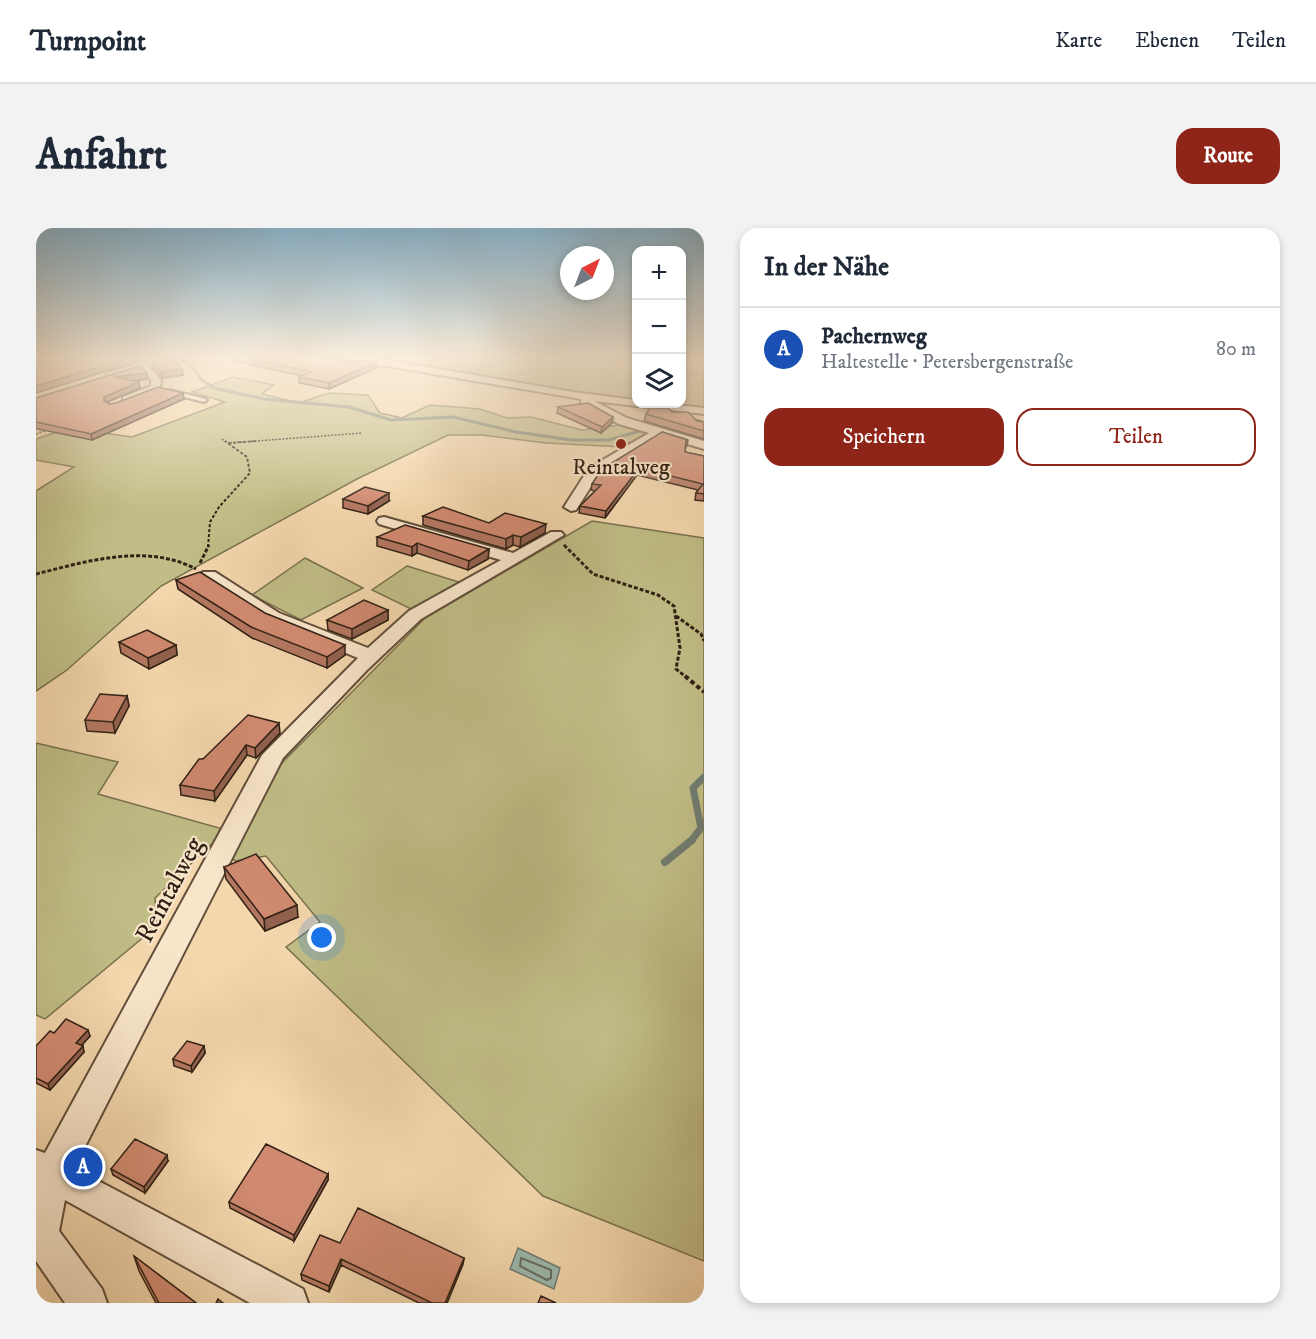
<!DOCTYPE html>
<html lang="de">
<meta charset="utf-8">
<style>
body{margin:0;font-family:"IM FELL DW Pica",serif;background:#f2f2f3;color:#1f2937}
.controls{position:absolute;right:18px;top:18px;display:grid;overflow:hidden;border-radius:12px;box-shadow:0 3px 9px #0003}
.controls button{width:54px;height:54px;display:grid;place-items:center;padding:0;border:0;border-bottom:2px solid #e0e1e3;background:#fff;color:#1f2937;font:30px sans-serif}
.compass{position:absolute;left:524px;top:18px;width:54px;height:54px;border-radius:50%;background:#fff;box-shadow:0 3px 9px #0003;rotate:42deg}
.you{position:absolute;left:286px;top:710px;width:21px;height:21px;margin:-15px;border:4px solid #fff;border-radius:50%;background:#1a73e8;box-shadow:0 0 0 9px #1a73e833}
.badge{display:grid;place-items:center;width:39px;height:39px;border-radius:50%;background:#8f2418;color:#fff;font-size:20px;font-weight:700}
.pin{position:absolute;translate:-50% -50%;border:3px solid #fff;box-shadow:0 2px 6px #0006}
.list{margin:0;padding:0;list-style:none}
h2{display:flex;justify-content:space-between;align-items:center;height:78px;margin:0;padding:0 24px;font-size:26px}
h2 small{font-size:20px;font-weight:400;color:#747a83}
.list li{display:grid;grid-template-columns:39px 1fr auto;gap:18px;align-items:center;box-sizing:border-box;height:84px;padding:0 24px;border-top:2px solid #e0e1e3}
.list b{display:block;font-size:22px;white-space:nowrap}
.list p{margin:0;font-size:20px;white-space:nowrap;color:#747a83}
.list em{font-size:20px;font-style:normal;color:#747a83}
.actions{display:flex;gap:12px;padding:18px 24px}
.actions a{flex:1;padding:14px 0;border:2px solid #8f2418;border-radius:18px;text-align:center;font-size:21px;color:#8f2418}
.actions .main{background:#8f2418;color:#fff}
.icon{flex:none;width:33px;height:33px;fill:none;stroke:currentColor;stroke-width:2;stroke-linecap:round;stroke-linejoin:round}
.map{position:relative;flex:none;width:668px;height:1075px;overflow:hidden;border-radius:18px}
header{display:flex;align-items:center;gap:36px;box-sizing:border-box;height:84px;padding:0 30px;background:#fff;border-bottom:2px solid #e0e1e3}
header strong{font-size:28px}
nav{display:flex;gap:33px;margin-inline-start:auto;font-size:21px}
.intro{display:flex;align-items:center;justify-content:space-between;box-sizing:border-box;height:144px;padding:0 36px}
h1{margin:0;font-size:42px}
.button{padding:15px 27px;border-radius:18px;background:#8f2418;color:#fff;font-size:21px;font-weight:700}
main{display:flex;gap:36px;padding:0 36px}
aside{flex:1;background:#fff;border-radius:18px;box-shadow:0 3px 9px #0003}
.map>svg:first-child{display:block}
.green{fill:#c0bd86;stroke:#78704e;stroke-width:1.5}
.water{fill:#9cb9ae;stroke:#717d71;stroke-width:1.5}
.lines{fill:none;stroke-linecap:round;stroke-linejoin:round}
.shore{stroke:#666e62;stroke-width:2}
.stream-far2{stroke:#717d71;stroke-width:3}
.stream-far1{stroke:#717d71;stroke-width:7}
.stream{stroke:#717d71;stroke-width:8}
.service-casing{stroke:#624f3b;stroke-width:4}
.minor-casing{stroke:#624f3b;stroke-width:4}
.path-far3{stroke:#312215;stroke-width:1.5;stroke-dasharray:2 1.5;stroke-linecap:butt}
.path-far2{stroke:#312215;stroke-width:2;stroke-dasharray:3 2;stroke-linecap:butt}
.path-far1{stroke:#312215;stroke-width:3;stroke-dasharray:4 2;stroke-linecap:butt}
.path{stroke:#312215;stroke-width:4;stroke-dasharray:4.5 3;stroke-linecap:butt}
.service{fill:#f8e5ca;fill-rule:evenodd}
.minor{fill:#f8e5ca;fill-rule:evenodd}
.wall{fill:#b47761;stroke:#312215;stroke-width:1.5}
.shaded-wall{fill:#92614f;stroke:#312215;stroke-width:1.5}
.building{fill:#d18a71;stroke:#312215;stroke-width:1.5}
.poi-dot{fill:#8f2418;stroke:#f8e5ca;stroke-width:2}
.labels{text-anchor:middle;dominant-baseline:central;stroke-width:4.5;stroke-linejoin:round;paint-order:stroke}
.far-poi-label{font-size:22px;fill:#312215;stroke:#f8e5ca}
.street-label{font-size:26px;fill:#312215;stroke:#f8e5ca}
</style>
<header>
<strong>Turnpoint</strong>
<nav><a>Karte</a><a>Ebenen</a><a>Teilen</a></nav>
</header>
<div class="intro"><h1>Anfahrt</h1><a class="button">Route</a></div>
<main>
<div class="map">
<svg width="668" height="1075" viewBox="0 0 668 1075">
<rect width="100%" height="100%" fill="#f4d7ad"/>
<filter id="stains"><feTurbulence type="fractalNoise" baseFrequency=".00333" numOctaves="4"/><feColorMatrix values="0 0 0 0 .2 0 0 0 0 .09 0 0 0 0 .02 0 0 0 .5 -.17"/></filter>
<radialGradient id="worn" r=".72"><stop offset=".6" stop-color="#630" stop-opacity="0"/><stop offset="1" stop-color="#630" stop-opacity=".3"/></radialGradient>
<path class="green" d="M 315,131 L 600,131 L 600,173 L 349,132 Z
M 646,131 L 668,131 L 668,181 L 620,176 L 646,176 Z
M 197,149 L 238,157 L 226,166 L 263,175 L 293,165 L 332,167 L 344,185 L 366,190 L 394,177 L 444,181 L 471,190 L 495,189 L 546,202 L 591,196 L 618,204 L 604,214 L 585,215 L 583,216 L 586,219 L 510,215 L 446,207 L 412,207 L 321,251 L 125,358 L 31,442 L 0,463 L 0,263 L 38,239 L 0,232 L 0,211 L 33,200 L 96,209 L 189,174 L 156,164 Z
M 556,293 L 668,310 L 668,1033 L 507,968 L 250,719 L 284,694 L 230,628 L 199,633 L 179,613 L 119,670 L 121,698 L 9,791 L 0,787 L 0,515 L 82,534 L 62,566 L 190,602 L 236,545 L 389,390 Z
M 269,330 L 327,360 L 265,392 L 216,367 Z
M 371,338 L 426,355 L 377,382 L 336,362 Z"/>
<path class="water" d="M 482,1020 L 524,1040 L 518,1061 L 474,1041 Z"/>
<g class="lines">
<path class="shore" d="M 485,1030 L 515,1042 L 515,1050 L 511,1052 L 484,1038 Z"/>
<path class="stream-far2" d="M 150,131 L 166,152 L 178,160 L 228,171 L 313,179 L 355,192 L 417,189 L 480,204 L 536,212 L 573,212 L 604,203"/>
<path class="stream-far1" d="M 655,613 L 665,600 L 657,560 L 668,549"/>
<path class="stream" d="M 629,634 L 656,612"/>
<g class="service-casing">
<path id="service" d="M 134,162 L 170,171 L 171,172 L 168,174 L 132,165 Z"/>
</g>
<g class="minor-casing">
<path id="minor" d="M 117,131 L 133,131 L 114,139 L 125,152 L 124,162 L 95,173 L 87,173 L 87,169 L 115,158 L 115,152 L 105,141 L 75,150 L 71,149 L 71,145 Z
M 275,131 L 351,132 L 537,164 L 600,172 L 600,176 L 632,176 L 668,180 L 668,186 L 558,173 L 591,190 L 668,213 L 668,221 L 625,208 L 563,246 L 540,282 L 535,283 L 528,279 L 553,240 L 613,205 L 583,196 L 545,175 L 545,171 L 351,138 L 280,134 Z
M 348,289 L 477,325 L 515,304 L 525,304 L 528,307 L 385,391 L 331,442 L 247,530 L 38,940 L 267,1061 L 272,1075 L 214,1075 L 29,972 L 23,1003 L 66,1061 L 71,1075 L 29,1075 L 0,1033 L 0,922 L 9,925 L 226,527 L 322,430 L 231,393 L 165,348 L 167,344 L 179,344 L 243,385 L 332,420 L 373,383 L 465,332 L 343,296 L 341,293 L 343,290 Z"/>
</g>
<path class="path-far3" d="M 534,131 L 583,134 L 600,138
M 646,145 L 668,147
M 0,206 L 13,201
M 186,211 L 191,215
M 194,215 L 326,205"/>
<path class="path-far2" d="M 192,215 L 221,213
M 528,317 L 530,319
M 172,319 L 174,294 L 183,279 L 214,245 L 211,229 L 189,213"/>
<path class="path-far1" d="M 528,317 L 557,346 L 622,367 L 638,378 L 644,420 L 640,441 L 650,449
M 164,335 L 173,317
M 0,346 C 52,333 110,315 160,341
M 640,388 L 665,406 L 668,413"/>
<path class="path" d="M 649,448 L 668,464"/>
<use href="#service" class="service"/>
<use href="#minor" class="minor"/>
</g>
<path class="wall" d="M 189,131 L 291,131 L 340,140 L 293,161 L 263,155 L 263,149 L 266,148 Z
M 117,134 L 141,136 L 146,141 L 147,147 L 126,150 L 118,140 Z
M 104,138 L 111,151 L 97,153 L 103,154 L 104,160 L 71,174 L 74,176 L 147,165 L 148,171 L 56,212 L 2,201 L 0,201 L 0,170 Z
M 522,179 L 577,189 L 576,195 L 565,205 L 521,185 Z
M 636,184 L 668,194 L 668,211 L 608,193 L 610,186 Z
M 626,204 L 652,212 L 651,218 L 650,218 L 649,224 L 668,228 L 668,273 L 659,272 L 660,265 L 662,262 L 601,247 L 569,290 L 543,285 L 544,278 L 559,263 L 555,262 L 556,256 Z
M 307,271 L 353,273 L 332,286 L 307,280 Z
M 387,288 L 453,295 L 509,305 L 484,319 L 477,317 L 470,321 L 387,297 Z
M 341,309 L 453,321 L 452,331 L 432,342 L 381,325 L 376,328 L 341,318 Z
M 140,352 L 309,427 L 291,440 L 216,410 L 142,361 Z
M 352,382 L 352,392 L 316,411 L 292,402 L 291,392 Z
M 83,414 L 140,417 L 141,427 L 113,441 L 85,425 Z
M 91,468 L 93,478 L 79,505 L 51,503 L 49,492 Z
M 244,505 L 220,530 L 211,527 L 179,573 L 145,567 L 144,557 L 167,531 Z
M 188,639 L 262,689 L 229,703 L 190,651 Z
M 18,805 L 54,808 L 46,817 L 48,824 L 14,862 L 0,855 L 0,818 Z
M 168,818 L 169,825 L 156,844 L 138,838 L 137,831 Z
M 132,933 L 109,965 L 77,947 L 75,941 Z
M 292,946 L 292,952 L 258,1013 L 194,980 L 193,974 Z
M 304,1015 L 428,1030 L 427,1036 L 411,1075 L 383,1075 L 305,1037 L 293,1064 L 266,1052 L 265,1046 Z
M 98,1028 L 160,1075 L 120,1075 L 103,1043 Z"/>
<path class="shaded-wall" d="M 89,131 L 109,131 L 0,165 L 0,158 Z
M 159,131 L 136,137 L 136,132 Z
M 340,134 L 340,140 L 293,161 L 293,155 Z
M 146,141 L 147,147 L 126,150 L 125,144 Z
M 111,145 L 111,151 L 79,155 L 78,149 Z
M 103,154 L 104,160 L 69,175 L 69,179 L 68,169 Z
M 147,165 L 148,171 L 56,212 L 55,206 Z
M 577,189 L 576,195 L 565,205 L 566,199 Z
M 603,240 L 601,247 L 569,290 L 570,283 Z
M 353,265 L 353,273 L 332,286 L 332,278 Z
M 510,296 L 509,305 L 484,319 L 485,309 Z
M 477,307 L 477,317 L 470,321 L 470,311 Z
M 381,315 L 381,325 L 376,328 L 376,319 Z
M 453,321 L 452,331 L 432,342 L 433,333 Z
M 352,382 L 352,392 L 316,411 L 316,401 Z
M 140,417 L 141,427 L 113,441 L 112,430 Z
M 309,417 L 309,427 L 291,440 L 291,429 Z
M 91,468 L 93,478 L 79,505 L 77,494 Z
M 243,495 L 244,505 L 220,530 L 219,520 Z
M 210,517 L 211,527 L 179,573 L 178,563 Z
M 261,677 L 262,689 L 229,703 L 228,691 Z
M 52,802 L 54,808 L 42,821 L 40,815 Z
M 47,818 L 48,824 L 14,862 L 12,856 Z
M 168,818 L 169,825 L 156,844 L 155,838 Z
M 131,927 L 132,933 L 109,965 L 108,959 Z
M 292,946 L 292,952 L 258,1013 L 258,1007 Z
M 428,1030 L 427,1036 L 411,1075 L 409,1075 Z
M 305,1031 L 305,1037 L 293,1064 L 293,1058 Z"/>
<path class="building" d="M 0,131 L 89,131 L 0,158 Z
M 124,131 L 137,131 L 136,132 L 146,141 L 125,144 L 117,134 Z
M 214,131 L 291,131 L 340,134 L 293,155 L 263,149 L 275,144 Z
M 104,138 L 111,145 L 78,149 L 103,154 L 68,169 L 68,173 L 74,176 L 80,175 L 122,159 L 147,165 L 55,206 L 0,194 L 0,170 Z
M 552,175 L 577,189 L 566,199 L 522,179 Z
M 614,180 L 632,180 L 636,184 L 652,184 L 661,193 L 668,194 L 668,203 L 610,186 Z
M 626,204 L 652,212 L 650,212 L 649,224 L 668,228 L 668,266 L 660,265 L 667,256 L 603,240 L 570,283 L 544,278 L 565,257 L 556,256 L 566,241 Z
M 329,259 L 353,265 L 332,278 L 307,271 Z
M 407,279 L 453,295 L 469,285 L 510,296 L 485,309 L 477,307 L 470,311 L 387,288 Z
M 369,297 L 453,321 L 433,333 L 381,315 L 376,319 L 341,309 Z
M 164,344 L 229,385 L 309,417 L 291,429 L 215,399 L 140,352 Z
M 328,372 L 352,382 L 316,401 L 291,392 Z
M 111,402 L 140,417 L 112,430 L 83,414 Z
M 64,466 L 91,468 L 77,494 L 49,492 Z
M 212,487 L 243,495 L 219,520 L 210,517 L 178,563 L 144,557 L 163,531 L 167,531 Z
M 220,626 L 261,677 L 228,691 L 188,639 Z
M 30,791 L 52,802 L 40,815 L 47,818 L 12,856 L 0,850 L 0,818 L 14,803 L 18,805 Z
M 151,813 L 168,818 L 155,838 L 137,831 Z
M 99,911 L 131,927 L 108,959 L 75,941 Z
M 230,916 L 292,946 L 258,1007 L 193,974 Z
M 322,980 L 428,1030 L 409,1075 L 396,1075 L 305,1031 L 293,1058 L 265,1046 L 284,1007 L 304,1015 Z
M 98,1028 L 160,1075 L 123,1075 Z
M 505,1068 L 520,1075 L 502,1075 Z
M 182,1071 L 187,1075 L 180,1075 Z"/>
<linearGradient id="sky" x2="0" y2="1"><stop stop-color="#89b6d1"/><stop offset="0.46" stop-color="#faedda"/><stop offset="1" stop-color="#faedda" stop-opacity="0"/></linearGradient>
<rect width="668" height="282" fill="url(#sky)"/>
<circle class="poi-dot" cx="585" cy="216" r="6"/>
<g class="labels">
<g class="far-poi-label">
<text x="585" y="239">Reintalweg</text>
</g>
<g class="street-label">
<text transform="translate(134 662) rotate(-62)">Reintalweg</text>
</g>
</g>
<rect width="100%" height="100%" filter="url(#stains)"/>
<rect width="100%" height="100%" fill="url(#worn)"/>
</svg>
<div class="controls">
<button>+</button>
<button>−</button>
<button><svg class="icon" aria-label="layers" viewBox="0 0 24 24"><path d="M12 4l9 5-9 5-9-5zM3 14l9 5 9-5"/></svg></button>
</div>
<svg class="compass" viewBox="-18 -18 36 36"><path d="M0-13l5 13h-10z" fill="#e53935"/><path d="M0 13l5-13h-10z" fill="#747a83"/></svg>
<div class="you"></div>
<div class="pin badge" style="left:47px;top:939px;background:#1a4fb4">A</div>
</div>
<aside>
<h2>In der Nähe<small></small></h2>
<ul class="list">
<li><span class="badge" style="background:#1a4fb4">A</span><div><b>Pachernweg</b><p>Haltestelle · Petersbergenstraße</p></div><em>80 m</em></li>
</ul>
<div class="actions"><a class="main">Speichern</a><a>Teilen</a></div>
</aside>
</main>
